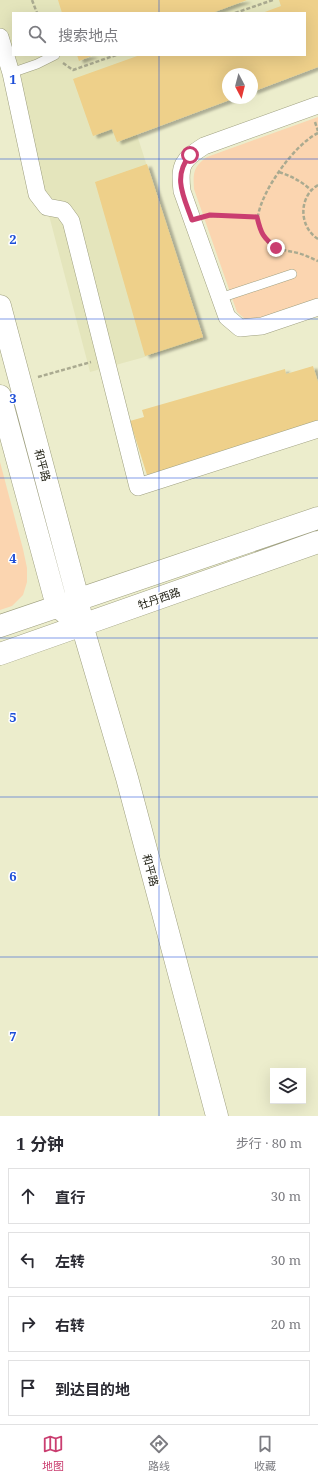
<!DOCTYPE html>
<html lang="zh">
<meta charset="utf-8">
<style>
body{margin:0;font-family:"Noto Serif","Noto Sans SC",serif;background:#f7f7f7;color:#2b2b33}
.controls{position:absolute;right:12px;bottom:12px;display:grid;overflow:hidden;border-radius:0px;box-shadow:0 4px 16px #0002}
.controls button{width:36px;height:36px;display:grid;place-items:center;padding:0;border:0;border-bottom:1px solid #e1e1e2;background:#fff;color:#2b2b33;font:20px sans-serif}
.compass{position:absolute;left:222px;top:68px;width:36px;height:36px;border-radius:50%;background:#fff;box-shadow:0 4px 16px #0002;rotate:173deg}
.stop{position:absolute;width:12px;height:12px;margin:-9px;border:3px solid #ca3e70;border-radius:50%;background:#fff}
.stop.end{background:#ca3e70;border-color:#fff;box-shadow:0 1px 4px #0008}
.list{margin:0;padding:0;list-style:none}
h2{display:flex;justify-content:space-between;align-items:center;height:52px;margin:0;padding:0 16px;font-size:17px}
h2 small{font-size:13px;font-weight:400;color:#7c7c81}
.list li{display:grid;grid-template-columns:26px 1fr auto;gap:12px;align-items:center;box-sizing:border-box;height:56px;margin:0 8px 8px;padding:0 8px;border:1px solid #e1e1e2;border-radius:0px}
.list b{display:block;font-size:15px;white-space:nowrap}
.list em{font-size:13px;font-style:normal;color:#7c7c81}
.icon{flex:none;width:22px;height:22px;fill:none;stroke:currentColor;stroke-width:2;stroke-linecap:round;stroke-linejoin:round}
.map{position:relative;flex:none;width:318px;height:1116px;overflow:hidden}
.search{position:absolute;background:#fff;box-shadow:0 4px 16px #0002;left:12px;right:12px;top:12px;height:44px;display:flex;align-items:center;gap:10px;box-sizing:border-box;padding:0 14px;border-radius:0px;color:#7c7c81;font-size:15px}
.sheet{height:308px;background:#fff}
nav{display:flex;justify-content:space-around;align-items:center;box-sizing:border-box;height:56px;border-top:1px solid #e1e1e2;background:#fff;font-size:11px;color:#7c7c81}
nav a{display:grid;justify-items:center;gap:2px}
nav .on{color:#ca3e70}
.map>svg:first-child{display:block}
.built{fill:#e4e5bc}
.green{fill:#fbd5b0}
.building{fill:#eed08a;filter:url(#shadow)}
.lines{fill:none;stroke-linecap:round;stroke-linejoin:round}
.service-casing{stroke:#9fa080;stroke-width:10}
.minor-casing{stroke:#9fa080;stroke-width:18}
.tertiary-casing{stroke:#9fa080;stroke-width:23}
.path{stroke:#aaaa90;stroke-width:2.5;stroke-dasharray:4 2;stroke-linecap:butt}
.service{stroke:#fff;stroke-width:9}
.minor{stroke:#fff;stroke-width:17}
.tertiary{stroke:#fff;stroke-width:22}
.route{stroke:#ca3e70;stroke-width:5}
.grid{fill:none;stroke:#1d4ed8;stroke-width:1;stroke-opacity:0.55}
.labels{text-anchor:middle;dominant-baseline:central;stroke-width:3;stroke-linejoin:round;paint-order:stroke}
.street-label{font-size:11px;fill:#1d1d11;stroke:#fff}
.grid-label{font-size:13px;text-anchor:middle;font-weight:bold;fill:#1d4ed8;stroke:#fff;stroke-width:3;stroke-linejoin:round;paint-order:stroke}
</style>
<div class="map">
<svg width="318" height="1116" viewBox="0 0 318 1116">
<defs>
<filter id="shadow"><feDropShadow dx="4.5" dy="2.5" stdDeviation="1" flood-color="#0004"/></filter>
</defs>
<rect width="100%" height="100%" fill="#ecedcc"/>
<path class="built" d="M 0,0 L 318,0 L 305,13 L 13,13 L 13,55 L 293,55 L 228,74 L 130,113 L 203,341 L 90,372 L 0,28 Z"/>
<path class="green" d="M 318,117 L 318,302 L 254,323 L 245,319 L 237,312 L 194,189 C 193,173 193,167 207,157 Z
M 0,462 L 23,549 L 27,568 L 27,582 L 23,595 L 12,606 L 0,610 Z"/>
<path class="building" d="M 58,0 L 247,0 L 212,13 L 62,13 Z
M 279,0 L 318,0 L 318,67 L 252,92 L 252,74 L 228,74 L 228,98 L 235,98 L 117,142 L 112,129 L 93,136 L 73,79 L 140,55 L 305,55 L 305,13 L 262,13 L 281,6 Z
M 77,55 L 94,55 L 79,61 Z
M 147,164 L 203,337 L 145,356 L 95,182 Z
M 313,366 L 318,382 L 318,423 L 147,475 L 130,421 L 144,417 L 142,410 L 285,369 L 286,374 Z"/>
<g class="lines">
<g class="service-casing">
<path id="service" d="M 11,73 L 37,64 L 55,55
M 220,298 L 292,274"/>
</g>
<g class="minor-casing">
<path id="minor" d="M 0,37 L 11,73 L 37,194 L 47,207 L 63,210 L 71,221 L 138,487 L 318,429
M 318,105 L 204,146 C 182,160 179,165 182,191 L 227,317 L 240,328 L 262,326 L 318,307"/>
</g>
<g class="tertiary-casing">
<path id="tertiary" d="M 0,306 L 78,599 L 82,625 L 127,778 L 217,1116
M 0,396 L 57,606 L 68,615
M 0,626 L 318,518
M 0,654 L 318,542"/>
</g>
<path class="path" d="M 32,0 L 37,13
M 235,13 L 273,0
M 63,63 L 73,70 L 116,55
M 315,122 L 318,131
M 318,133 C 295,144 262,190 258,216 C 257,222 261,234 265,239 C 273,250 286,250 298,253 C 305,255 311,258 318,261
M 279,172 C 291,176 301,181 311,190
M 318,185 C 298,197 299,227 318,239
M 208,216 L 257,217
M 38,377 L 91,362"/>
<use href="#service" class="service"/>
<use href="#minor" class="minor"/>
<use href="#tertiary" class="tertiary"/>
</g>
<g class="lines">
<path class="route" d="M 190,155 C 172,177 184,197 192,220 L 210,215 L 257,217 C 261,234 263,237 276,248"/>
</g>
<path class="grid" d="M 159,0 L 159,13M 159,55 L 159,1116M 0,159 L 318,159M 0,319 L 318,319M 0,478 L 318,478M 0,638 L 318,638M 0,797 L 318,797M 0,957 L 318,957"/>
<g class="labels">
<g class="street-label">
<text transform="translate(43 465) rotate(75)">和平路</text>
<text transform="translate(159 598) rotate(-19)">牡丹西路</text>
<text transform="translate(151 870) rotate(75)">和平路</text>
</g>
</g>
<g class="grid-label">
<text x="13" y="84">1</text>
<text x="13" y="244">2</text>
<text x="13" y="403">3</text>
<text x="13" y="563">4</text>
<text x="13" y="722">5</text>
<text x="13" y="881">6</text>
<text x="13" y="1041">7</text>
</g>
</svg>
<div class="controls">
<button><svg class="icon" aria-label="layers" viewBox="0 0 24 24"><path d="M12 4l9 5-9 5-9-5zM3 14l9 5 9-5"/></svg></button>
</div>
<svg class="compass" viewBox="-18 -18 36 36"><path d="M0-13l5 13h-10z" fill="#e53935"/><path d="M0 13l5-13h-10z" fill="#7c7c81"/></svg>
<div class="stop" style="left:190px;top:155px"></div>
<div class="stop end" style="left:276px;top:248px"></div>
<div class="search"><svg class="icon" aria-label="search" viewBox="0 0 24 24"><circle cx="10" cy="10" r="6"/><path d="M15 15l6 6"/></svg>搜索地点</div>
</div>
<section class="sheet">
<h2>1 分钟<small>步行 · 80 m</small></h2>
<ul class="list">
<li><svg class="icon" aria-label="ahead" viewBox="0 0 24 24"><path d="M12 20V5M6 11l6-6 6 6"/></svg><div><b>直行</b></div><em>30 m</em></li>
<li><svg class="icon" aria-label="left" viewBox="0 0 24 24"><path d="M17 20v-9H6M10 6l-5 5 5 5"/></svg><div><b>左转</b></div><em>30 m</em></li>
<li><svg class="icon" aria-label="right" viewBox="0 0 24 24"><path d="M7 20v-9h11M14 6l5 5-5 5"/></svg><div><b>右转</b></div><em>20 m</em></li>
<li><svg class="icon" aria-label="arrive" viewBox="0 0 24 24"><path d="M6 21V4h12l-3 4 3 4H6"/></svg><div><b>到达目的地</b></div></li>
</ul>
</section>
<nav>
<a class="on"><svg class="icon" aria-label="map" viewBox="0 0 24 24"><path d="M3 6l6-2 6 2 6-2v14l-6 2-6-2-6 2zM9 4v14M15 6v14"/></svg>地图</a>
<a><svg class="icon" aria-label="directions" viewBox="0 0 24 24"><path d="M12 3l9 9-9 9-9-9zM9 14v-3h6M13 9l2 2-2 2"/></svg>路线</a>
<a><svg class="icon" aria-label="saved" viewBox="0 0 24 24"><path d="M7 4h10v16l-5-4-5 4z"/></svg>收藏</a>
</nav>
